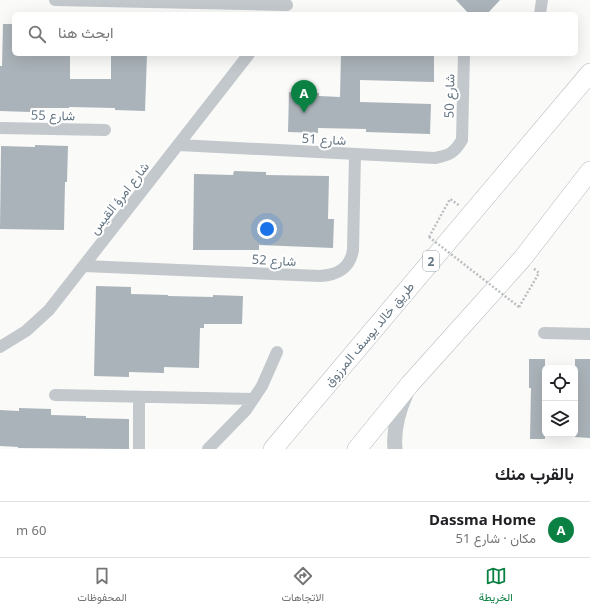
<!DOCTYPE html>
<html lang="ar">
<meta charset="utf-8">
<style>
body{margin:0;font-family:"Noto Sans",Vazirmatn,sans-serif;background:#f2f2f2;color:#202124;direction:rtl}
.controls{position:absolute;right:12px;bottom:12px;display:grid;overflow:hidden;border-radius:6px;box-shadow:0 4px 16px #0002}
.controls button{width:36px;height:36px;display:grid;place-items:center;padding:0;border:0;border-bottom:1px solid #e0e0e0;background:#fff;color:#202124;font:20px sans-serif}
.you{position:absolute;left:267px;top:229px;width:14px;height:14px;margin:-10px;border:3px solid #fff;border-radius:50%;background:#1a73e8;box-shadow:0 0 0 6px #1a73e833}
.badge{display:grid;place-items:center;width:26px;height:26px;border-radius:50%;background:#0b8043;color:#fff;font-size:13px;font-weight:700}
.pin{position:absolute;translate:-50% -33px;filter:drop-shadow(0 1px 2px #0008)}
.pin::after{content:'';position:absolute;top:21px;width:14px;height:12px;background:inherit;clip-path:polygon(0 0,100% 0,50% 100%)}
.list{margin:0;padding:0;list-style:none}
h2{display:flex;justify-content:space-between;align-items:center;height:52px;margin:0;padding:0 16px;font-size:17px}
h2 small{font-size:13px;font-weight:400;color:#757577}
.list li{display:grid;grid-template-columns:26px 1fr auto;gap:12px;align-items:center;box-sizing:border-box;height:56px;padding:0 16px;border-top:1px solid #e0e0e0}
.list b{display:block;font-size:15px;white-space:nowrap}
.list p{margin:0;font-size:13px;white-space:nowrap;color:#757577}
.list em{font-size:13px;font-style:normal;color:#757577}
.icon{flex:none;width:22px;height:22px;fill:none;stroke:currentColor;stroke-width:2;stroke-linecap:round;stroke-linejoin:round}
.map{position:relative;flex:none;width:590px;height:449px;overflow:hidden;direction:ltr}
.search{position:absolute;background:#fff;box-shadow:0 4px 16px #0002;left:12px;right:12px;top:12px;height:44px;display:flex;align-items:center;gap:10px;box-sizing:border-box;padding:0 14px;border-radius:6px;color:#757577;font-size:15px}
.sheet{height:108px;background:#fff}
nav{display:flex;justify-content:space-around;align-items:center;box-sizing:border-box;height:56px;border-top:1px solid #e0e0e0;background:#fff;font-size:11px;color:#757577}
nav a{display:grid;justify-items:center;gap:2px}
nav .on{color:#0b8043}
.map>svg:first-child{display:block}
.building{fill:#aab3b9}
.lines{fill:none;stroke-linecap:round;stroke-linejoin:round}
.primary-casing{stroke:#b5babe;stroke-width:20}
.path{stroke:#bbbfc2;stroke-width:2.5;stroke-dasharray:2 2;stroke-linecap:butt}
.minor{stroke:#c3c8cc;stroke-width:12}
.tertiary{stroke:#c3c8cc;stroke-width:15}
.primary{stroke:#fff;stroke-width:19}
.path-bridge{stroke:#bbbfc2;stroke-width:2.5;stroke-dasharray:2 2;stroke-linecap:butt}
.labels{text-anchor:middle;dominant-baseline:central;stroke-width:4;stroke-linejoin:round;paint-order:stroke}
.shield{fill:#fff;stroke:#939fa8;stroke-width:1}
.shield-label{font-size:12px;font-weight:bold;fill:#657683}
.street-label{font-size:13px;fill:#657683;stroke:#fff}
</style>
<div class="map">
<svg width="590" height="449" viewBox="0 0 590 449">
<rect width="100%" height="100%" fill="#fafaf8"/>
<path class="building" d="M 456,0 L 500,0 L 487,14 L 469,14 Z
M 3,24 L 14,24 L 14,54 L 70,54 L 70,79 L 111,79 L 111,54 L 147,54 L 145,111 L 115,110 L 115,108 L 69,107 L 69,108 L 31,108 L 30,112 L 0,111 L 0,66 L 2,66 Z
M 341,54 L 434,54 L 434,82 L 360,80 L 360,102 L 431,104 L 430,134 L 366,132 L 366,129 L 318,128 L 318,133 L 288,132 L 289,92 L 319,93 L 319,96 L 340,97 Z
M 35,145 L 68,146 L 67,182 L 65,182 L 64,230 L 0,229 L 1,146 L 35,147 Z
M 234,171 L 266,172 L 266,175 L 329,176 L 328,219 L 334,219 L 333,248 L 259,245 L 259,250 L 193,250 L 194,174 L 233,175 Z
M 96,286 L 131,287 L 131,294 L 168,295 L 168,296 L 213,297 L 213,295 L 243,296 L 242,324 L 204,324 L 204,328 L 200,328 L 199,368 L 164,367 L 164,373 L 129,372 L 129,377 L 94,376 Z
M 529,359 L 545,359 L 545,439 L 530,439 L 531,388 L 529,388 Z
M 575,359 L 590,359 L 590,438 L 575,437 Z
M 19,408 L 51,409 L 51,415 L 86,416 L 86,418 L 129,419 L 129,449 L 18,448 L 18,447 L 0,446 L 0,410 L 19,411 Z"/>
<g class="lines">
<g class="primary-casing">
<path id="primary" d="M 273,449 L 590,73
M 357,449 L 410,384 L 522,259 L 590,171"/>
</g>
<path class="path" d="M 429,237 L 450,199 L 460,206
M 519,307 L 539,273 L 533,268"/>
<path class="minor" d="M 55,0 L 287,5
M 540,14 L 542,0
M 0,128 L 105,130
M 178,145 L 435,158 C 450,155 454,153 462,140 L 464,54
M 84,266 L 320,276 C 338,275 350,268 353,250 L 355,154
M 544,333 L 590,334
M 0,347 L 26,331 L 49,310 L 249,54
M 55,395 L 253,399
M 139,449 L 139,397
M 208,449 L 246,410 L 262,386 L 277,352"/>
<path class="tertiary" d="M 395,449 C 393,429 398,412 406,394"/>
<use href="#primary" class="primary"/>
<path class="path-bridge" d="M 429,237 L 519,307"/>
</g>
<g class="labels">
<rect class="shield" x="423" y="251" width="16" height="20" rx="3"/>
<g class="shield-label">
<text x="431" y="261">2</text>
</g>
<g class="street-label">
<text transform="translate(449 96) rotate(-89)">شارع 50</text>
<text transform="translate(53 115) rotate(1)">شارع 55</text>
<text transform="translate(324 139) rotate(3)">شارع 51</text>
<text transform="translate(119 198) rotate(-52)">شارع امرؤ القيس</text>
<text transform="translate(274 260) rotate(3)">شارع 52</text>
<text transform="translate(369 334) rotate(-50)">طريق خالد يوسف المرزوق</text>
</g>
</g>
</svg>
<div class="controls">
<button><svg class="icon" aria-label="locate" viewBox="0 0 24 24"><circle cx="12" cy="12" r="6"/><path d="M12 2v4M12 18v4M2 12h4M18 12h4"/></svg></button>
<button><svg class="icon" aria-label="layers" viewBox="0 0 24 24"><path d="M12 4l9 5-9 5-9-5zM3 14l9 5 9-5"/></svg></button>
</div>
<div class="you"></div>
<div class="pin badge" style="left:304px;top:113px">A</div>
<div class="search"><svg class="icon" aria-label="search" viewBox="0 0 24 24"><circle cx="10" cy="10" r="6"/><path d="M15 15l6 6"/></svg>ابحث هنا</div>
</div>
<section class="sheet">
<h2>بالقرب منك<small></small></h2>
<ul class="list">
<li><span class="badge">A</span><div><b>Dassma Home</b><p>مكان · شارع 51</p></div><em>60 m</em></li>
</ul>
</section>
<nav>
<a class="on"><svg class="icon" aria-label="map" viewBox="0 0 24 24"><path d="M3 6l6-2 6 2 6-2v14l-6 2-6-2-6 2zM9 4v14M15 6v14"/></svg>الخريطة</a>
<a><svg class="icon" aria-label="directions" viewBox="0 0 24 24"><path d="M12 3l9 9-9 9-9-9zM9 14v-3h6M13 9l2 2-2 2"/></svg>الاتجاهات</a>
<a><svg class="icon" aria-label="saved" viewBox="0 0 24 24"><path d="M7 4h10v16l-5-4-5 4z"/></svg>المحفوظات</a>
</nav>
